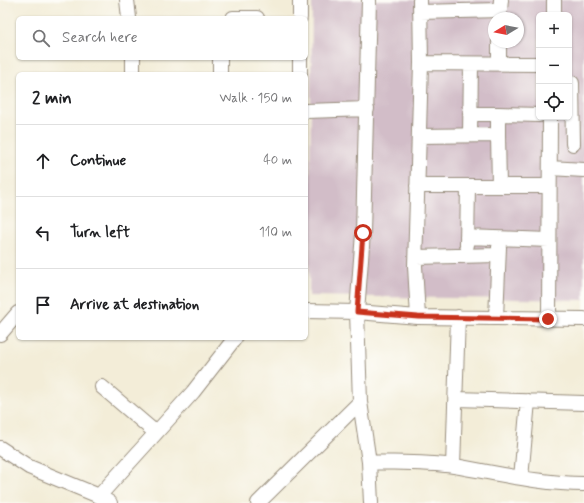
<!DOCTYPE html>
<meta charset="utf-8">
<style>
body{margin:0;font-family:Mynerve,sans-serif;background:#f6f6f6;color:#202124}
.controls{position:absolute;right:12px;top:12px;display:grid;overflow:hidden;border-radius:6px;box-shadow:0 1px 3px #0004}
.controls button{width:36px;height:36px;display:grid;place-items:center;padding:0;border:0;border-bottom:1px solid #e0e0e0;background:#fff;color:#202124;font:20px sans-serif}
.compass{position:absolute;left:488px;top:12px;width:36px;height:36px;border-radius:50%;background:#fff;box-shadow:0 1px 3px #0004;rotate:260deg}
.stop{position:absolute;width:12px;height:12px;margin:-9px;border:3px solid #c8321e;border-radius:50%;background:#fff}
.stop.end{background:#c8321e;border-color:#fff;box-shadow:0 1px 4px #0008}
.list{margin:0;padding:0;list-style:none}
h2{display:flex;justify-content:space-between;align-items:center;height:52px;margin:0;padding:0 16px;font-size:17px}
h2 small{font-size:13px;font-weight:400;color:#757577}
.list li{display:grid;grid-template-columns:26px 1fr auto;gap:12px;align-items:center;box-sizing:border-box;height:72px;padding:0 16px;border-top:1px solid #e0e0e0}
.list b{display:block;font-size:15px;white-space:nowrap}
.list em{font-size:13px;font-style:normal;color:#757577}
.icon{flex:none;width:22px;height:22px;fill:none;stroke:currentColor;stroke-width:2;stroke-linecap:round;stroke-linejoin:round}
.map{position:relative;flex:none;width:584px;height:503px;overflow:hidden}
.search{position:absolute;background:#fff;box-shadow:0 1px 3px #0004;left:16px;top:16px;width:292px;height:44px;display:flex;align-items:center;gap:10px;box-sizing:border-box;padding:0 14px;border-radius:6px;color:#757577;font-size:15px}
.panel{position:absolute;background:#fff;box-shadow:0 1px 3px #0004;left:16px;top:72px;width:292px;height:268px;border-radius:6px}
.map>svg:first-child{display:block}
.industrial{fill:#d2bdc8;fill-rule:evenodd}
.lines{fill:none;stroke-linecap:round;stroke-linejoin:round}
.street-casing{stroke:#978c7b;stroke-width:16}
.street{stroke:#fff;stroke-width:14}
.route{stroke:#c8321e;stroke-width:5}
</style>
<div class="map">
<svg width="584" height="503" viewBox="0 0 584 503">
<rect width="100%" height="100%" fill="#fdfcf7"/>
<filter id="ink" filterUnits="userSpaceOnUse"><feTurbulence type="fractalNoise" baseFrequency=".025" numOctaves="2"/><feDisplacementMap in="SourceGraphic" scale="8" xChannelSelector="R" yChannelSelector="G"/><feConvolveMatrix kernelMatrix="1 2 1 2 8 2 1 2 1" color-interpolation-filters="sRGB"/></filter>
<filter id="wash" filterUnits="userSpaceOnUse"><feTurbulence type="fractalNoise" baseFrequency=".012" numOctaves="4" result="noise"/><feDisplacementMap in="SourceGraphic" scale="16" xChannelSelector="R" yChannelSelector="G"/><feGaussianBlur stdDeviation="0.9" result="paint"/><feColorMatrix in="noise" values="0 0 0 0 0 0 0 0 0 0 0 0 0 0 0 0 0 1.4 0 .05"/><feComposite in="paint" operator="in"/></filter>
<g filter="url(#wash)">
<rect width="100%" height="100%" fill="#f3edd8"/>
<path class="industrial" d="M 312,0 L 584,0 L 584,300 L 309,296 ZM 539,15 L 569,15 L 569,117 L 539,117 ZM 494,18 L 518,18 L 518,42 L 494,42 Z"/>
</g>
<g filter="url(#ink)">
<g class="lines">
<g class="street-casing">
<path id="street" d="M 127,0 L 129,18
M 369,0 L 363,233 L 357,312 L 360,402 L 369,462 L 371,503
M 420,12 L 500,10 L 501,0
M 554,15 L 554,0
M 233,18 L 257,18
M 300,18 L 300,0
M 133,58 L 133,74
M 300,58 L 300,74
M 421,63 L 539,64
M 499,63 L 499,42
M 220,74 L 220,58
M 572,83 L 573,144
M 306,111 L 367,109
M 470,114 L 498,114
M 470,135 L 471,64
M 498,135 L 499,186
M 419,136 L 498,135 L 498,114 L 539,115
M 550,168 L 584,170
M 417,186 L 549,186
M 467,237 L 549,240
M 467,245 L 468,186
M 416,257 L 498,255
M 306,311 L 357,312 L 418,317 L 584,319
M 418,317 L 415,266 L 421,63 L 420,0
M 496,318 L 499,247
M 549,319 L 550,117
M 0,334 L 18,313
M 102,387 L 156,433
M 456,399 L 584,403
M 0,448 L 29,467 L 99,496 L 110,503
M 369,462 C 397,463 426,462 454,466 C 497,473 540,484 584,484
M 453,466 L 458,317
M 521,478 L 528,401
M 99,496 L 193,392 L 235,338
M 258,503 L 360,402"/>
</g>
<use href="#street" class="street"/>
</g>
</g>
<g class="lines" filter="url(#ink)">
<path class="route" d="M 363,233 L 357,312 L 418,317 L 548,319"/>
</g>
</svg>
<div class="controls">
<button>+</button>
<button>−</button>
<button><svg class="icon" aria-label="locate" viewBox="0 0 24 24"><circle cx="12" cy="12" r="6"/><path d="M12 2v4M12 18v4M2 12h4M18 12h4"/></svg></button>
</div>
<svg class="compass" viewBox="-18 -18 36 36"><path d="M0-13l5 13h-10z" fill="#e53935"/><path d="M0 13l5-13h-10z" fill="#757577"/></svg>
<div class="stop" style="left:363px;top:233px"></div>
<div class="stop end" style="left:548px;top:319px"></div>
<div class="search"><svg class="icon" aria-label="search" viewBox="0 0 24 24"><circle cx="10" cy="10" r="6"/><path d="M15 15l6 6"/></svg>Search here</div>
<section class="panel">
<h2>2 min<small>Walk · 150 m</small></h2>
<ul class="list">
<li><svg class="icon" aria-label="ahead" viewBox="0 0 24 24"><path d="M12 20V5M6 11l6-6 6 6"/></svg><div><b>Continue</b></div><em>40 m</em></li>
<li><svg class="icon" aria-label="left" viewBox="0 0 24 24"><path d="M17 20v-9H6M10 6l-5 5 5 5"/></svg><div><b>Turn left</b></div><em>110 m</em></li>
<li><svg class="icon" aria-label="arrive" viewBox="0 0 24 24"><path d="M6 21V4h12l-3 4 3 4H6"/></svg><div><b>Arrive at destination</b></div></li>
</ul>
</section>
</div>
